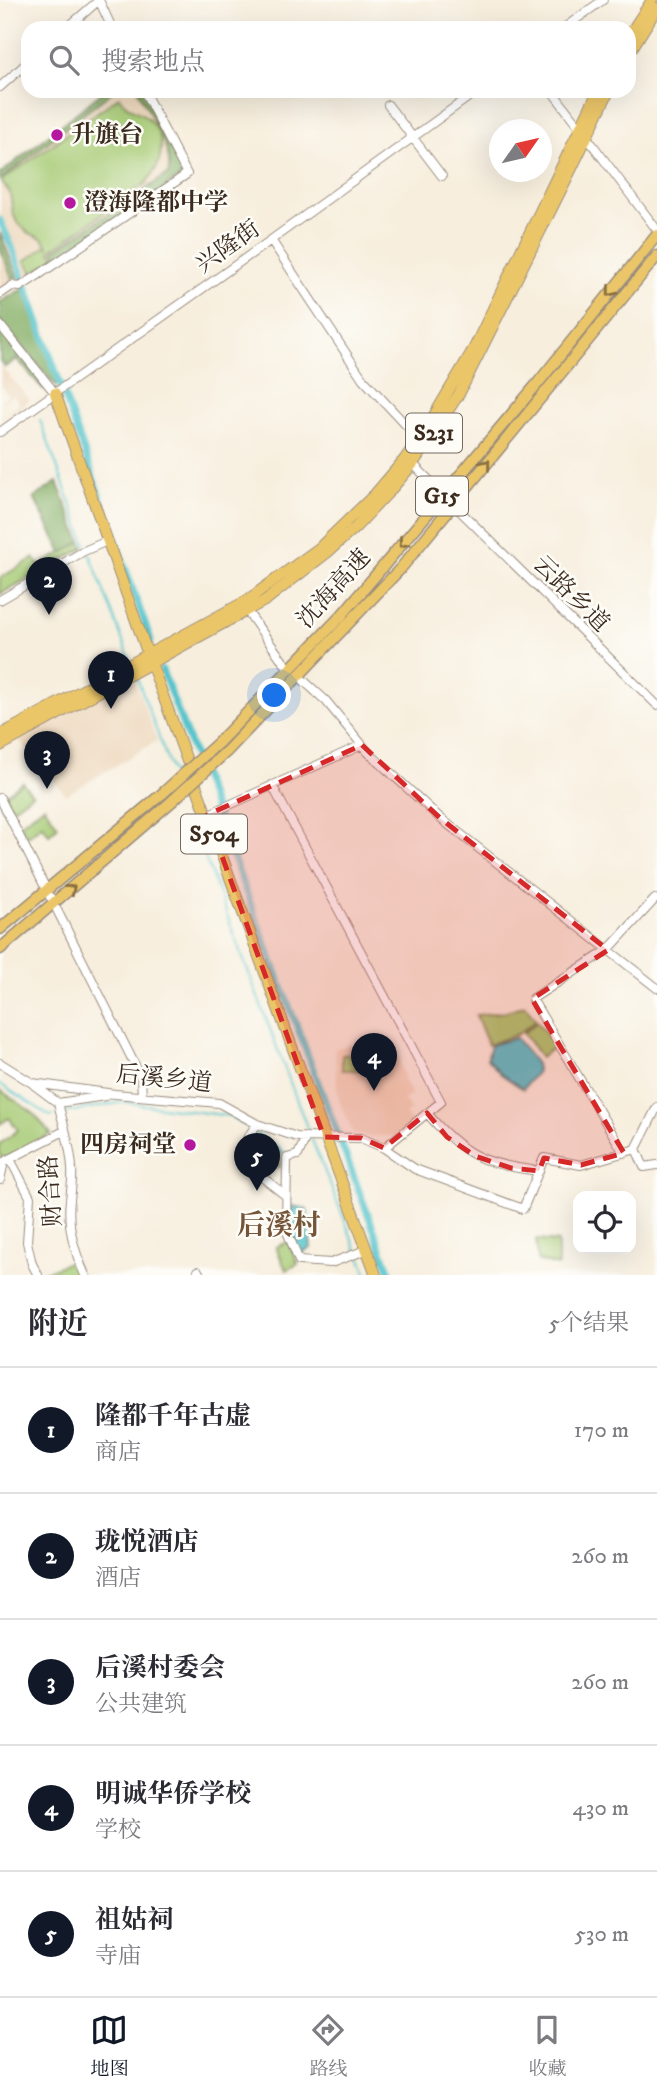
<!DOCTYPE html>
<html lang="zh">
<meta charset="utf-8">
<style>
body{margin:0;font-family:"IM FELL DW Pica","Noto Serif SC",serif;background:#f7f7f7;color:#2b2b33}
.controls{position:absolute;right:21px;bottom:21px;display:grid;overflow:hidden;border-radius:14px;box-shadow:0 7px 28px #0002}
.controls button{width:63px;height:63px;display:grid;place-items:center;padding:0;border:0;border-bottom:2px solid #e1e1e2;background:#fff;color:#2b2b33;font:35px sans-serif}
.compass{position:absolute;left:489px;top:119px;width:63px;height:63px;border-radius:50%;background:#fff;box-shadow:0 7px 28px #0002;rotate:56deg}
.you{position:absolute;left:275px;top:696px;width:24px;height:24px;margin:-18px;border:5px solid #fff;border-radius:50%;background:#1a73e8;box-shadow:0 0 0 10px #1a73e833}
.badge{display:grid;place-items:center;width:46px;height:46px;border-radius:50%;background:#111827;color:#fff;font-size:23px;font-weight:700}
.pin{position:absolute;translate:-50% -58px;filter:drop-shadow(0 2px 4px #0008)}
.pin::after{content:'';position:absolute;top:37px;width:24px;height:21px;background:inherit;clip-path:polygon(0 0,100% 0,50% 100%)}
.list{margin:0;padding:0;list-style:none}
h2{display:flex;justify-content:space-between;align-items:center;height:91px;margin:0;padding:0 28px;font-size:30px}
h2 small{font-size:23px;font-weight:400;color:#7c7c81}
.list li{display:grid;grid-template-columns:46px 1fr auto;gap:21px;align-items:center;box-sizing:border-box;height:126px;padding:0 28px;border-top:2px solid #e1e1e2}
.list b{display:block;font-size:26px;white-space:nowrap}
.list p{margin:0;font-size:23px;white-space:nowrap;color:#7c7c81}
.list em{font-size:23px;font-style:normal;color:#7c7c81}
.icon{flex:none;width:38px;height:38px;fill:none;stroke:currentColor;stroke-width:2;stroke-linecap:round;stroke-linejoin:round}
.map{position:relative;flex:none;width:657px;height:1275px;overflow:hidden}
.search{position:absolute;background:#fff;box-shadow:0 7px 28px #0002;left:21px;right:21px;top:21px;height:77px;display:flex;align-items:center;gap:18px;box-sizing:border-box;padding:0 24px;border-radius:21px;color:#7c7c81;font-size:26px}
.sheet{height:721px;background:#fff}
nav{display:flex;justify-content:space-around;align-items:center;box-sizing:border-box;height:98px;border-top:2px solid #e1e1e2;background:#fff;font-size:19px;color:#7c7c81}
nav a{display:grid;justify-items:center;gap:4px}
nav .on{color:#111827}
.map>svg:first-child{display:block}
.built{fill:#edd7bb}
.green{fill:#a6ca73;stroke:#707a48;stroke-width:2}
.forest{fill:#84ae65;stroke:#606c42;stroke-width:2}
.water{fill:#56c4cc;stroke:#487775;stroke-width:2}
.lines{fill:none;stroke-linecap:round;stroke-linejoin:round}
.stream{stroke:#56c4cc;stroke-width:2}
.canal{stroke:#56c4cc;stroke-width:7}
.minor-casing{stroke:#998c7e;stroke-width:10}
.major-casing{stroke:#998c7e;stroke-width:12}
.highway-casing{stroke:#998c7e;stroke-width:13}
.minor{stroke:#fff;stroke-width:8}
.major{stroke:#ebc669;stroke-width:10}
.highway{stroke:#ebc669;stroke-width:10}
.highway-bridge-casing{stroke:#998c7e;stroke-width:13;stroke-linecap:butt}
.highway-bridge{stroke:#ebc669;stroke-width:10}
.oneway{stroke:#8a7040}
.marked{fill:#d62828;fill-opacity:0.2;stroke:#d62828;stroke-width:5;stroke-dasharray:14 9;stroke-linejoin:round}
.poi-dot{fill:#b5179e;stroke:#fdfcf7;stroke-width:2.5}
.labels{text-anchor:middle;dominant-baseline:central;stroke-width:5;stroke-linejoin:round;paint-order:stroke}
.shield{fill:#fdfcf7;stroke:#75695f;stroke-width:2}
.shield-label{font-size:23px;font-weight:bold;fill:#3b2a1e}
.poi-label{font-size:24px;font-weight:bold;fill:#3b2a1e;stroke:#fdfcf7;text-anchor:start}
.street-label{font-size:24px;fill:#3b2a1e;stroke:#fdfcf7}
.quarter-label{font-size:28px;font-weight:bold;fill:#755538;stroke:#fdfcf7}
</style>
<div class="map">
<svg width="657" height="1275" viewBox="0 0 657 1275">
<rect width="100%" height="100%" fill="#fdfcf7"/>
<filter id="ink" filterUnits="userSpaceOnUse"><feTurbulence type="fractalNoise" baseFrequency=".0143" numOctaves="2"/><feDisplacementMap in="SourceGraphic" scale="14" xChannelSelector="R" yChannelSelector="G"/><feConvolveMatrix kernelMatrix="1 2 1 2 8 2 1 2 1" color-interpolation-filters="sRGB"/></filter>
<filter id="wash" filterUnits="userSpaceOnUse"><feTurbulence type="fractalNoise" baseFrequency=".00686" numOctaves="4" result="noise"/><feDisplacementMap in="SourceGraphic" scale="28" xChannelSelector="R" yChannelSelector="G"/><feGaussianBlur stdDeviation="1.57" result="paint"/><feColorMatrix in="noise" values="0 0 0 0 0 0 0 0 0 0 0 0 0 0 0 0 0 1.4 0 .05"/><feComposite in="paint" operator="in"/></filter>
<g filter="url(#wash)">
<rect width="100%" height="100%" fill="#f7eedd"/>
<path class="built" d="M 104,91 L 144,91 L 184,175 L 16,285 L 9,283 L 0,289 L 0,174 Z
M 0,365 L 30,400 L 0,420 L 20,404 L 13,395 L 0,404 L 8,395 L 0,384 Z
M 134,677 L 157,741 L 66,795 L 19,740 Z
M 389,1041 L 399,1059 L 405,1081 L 412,1094 L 404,1100 L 410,1110 L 405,1114 L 412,1123 L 394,1136 L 367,1136 L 353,1133 L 340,1103 L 337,1088 L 335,1049 L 347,1045 L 376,1045 Z"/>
<path class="green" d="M 119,97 C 130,112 133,107 146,117 C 168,135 164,163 146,183 L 50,251 L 55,257 L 33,273 L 25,261 L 46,246 L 49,248 L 43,239 L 27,232 L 19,224 L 13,214 L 10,193 L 1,181 Z
M 81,542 L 84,548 L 0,594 L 0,578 L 34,558 L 39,566 Z
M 22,782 L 32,794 L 12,809 L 4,796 Z
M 44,806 L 58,826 L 49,834 L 42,825 L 27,837 L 20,824 Z
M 525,1005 L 536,1020 L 518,1034 L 488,1045 L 476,1015 L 504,1012 Z
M 537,1022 L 556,1046 L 541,1057 L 523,1033 Z
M 369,1054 L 369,1070 L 342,1070 L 342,1055 Z
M 0,1090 L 33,1113 L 51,1134 L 7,1158 L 0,1156 L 0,1144 L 18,1130 L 9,1118 L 0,1124 Z
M 536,1240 L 558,1242 L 558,1266 L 538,1261 Z
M 288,1242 L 298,1264 L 286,1270 L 276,1247 Z
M 73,1260 L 80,1275 L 44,1275 L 43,1273 Z"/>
<path class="forest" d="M 104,91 L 113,91 L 0,180 L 0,174 Z
M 138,91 L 144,91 L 184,175 L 58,257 L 54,251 L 168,174 C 175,152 148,111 138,91 Z
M 0,233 L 17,277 L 12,279 L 0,247 Z
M 27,288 L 60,382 L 56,386 L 0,321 L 0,302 L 19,291 Z
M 0,330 L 48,386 L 43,389 L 17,359 L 5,367 L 0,361 Z
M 57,482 L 81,542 L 62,553 L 34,498 Z
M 266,1144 L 281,1152 L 280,1167 L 263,1169 L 257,1162 L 256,1152 Z"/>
<path class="water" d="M 516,1038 L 536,1064 L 537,1071 L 523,1089 L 501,1074 L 487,1059 L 491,1045 Z
M 292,1206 L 307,1209 L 311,1248 L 300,1254 L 288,1224 Z"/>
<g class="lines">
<path class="stream" d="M 40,420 L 86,545
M 90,554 L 130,660
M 136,675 L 174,778
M 183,799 L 310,1135
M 0,1084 L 50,1116 L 55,1115
M 65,1113 L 123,1102 L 230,1116 L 249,1128
M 256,1133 L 287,1154 L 296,1151
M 312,1140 L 357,1251
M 360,1256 L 367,1275"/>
<path class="canal" d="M 0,220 L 12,247 L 151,641
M 162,670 L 391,1275"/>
</g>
</g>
<g filter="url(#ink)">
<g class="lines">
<g class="minor-casing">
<path id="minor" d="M 99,0 L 112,28
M 67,28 L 98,1
M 564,28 L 603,0
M 0,87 L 28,62
M 552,91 L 657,230
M 388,105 L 442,176
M 271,240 L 363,379 L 419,439
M 37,276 L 187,174 L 144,91
M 0,294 L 12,286 L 20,287 L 40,274
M 0,325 L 55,393
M 0,432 L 271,240 L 477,91
M 413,464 L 439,490
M 448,499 L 449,500
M 458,509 L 657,705
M 0,600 L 84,551 L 107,541
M 247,611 L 285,664
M 303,680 L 326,701 L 368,752 L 440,818 L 657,988
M 272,785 L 441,1102 L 384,1148
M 0,798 L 44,885
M 207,815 L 362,745
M 50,897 L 51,898
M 57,910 L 141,1077 L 142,1096
M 0,1063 L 32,1083 L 115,1094 L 219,1103 L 257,1124 L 297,1137 L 361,1138 L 384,1148 L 415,1169 L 523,1209 L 544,1158 L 581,1165 L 636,1149 L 657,1107
M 34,1085 L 58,1103 L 105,1096
M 58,1103 C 63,1124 71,1146 72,1168 C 73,1179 71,1189 70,1200 C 67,1225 75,1253 85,1275
M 427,1113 C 462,1155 485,1165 539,1171
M 257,1124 L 248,1137 L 239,1159 L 285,1195
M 306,1137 L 298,1155 L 287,1158 L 286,1229 L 299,1261 L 331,1263 L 366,1250
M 636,1149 L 644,1167 L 657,1165
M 624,1153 L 532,999 L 608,950 L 655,899
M 10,1159 L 30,1197 L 27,1242 L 32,1264 L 38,1275
M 0,1180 L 4,1162 L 64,1131
M 198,1271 L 200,1275"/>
</g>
<g class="major-casing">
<path id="major" d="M 629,35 L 652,0
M 629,53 L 657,8
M 55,393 L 151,663 L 376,1275
M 0,735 L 246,601 L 319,548 L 375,494 L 404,460 L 426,429 L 474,348 L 598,91
M 0,746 L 266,600 L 328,552 L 356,527 L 388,493 L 413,464 L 459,394 L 571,170 L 609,91"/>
</g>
<g class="highway-casing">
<path id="highway" d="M 219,742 L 342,615 L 538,383 L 657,235
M 227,751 L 401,568 L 657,256
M 0,929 L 163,793
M 0,949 L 171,802"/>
</g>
<use href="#minor" class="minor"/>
<use href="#major" class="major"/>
<use href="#highway" class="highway"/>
<g class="highway-bridge-casing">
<path id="highway-bridge" d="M 163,793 L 219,742
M 171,802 L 227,751"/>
</g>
<use href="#highway-bridge" class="highway-bridge"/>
</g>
<defs><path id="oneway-chevron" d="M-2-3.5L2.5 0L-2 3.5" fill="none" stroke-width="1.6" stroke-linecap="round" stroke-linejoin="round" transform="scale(1.75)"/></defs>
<g class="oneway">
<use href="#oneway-chevron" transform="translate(611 292) rotate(129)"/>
<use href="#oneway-chevron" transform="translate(486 464) rotate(-51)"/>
<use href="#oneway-chevron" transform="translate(403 543) rotate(130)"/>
<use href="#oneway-chevron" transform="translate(71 889) rotate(-41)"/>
</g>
</g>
<path class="marked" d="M 362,745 L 440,818 L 608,950 L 532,999 L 624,1153 L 581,1165 L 544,1158 L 539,1171 L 511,1168 L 475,1156 L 447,1137 L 427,1113 L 384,1148 L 361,1138 L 324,1137 L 207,815 Z"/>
<g class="poi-dot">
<circle cx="57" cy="135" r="7"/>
<circle cx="70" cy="203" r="7"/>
<circle cx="190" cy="1145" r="7"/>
</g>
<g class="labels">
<g class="shield">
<rect x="406" y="413.5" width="56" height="39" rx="5"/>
<rect x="416" y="476.5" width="52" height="39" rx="5"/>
<rect x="181" y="814.5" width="66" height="39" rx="5"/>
</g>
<g class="shield-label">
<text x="434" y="433">S231</text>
<text x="442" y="496">G15</text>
<text x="214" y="834">S504</text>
</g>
<g class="poi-label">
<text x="71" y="135">升旗台</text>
<text x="84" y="203">澄海隆都中学</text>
<text x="176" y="1145" text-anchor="end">四房祠堂</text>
</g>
<g class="street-label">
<text transform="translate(228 247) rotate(-35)">兴隆街</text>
<text transform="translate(334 589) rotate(-48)">沈海高速</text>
<text transform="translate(571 594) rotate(45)">云路乡道</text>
<text transform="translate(164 1079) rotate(6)">后溪乡道</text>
<text transform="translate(51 1191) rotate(-94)">财合路</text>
</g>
<g class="quarter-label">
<text x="279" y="1225">后溪村</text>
</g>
</g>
</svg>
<div class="controls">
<button><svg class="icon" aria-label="locate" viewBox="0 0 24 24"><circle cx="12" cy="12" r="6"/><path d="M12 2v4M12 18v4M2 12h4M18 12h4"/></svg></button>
</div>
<svg class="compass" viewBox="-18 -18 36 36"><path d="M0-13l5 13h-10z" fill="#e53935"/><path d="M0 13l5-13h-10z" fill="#7c7c81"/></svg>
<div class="you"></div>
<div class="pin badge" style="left:111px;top:709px">1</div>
<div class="pin badge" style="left:49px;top:615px">2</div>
<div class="pin badge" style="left:47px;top:789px">3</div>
<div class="pin badge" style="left:374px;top:1091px">4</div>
<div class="pin badge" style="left:257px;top:1191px">5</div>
<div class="search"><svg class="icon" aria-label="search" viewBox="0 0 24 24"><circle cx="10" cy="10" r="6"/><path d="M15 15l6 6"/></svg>搜索地点</div>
</div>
<section class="sheet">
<h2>附近<small>5个结果</small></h2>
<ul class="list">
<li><span class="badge">1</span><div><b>隆都千年古虚</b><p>商店</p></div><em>170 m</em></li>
<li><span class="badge">2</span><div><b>珑悦酒店</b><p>酒店</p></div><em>260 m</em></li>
<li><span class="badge">3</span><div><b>后溪村委会</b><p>公共建筑</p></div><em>260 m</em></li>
<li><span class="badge">4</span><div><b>明诚华侨学校</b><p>学校</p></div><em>430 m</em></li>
<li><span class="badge">5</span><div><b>祖姑祠</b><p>寺庙</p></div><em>530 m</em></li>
</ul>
</section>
<nav>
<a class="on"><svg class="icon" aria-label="map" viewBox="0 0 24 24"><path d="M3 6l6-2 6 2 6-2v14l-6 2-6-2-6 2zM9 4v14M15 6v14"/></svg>地图</a>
<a><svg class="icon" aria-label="directions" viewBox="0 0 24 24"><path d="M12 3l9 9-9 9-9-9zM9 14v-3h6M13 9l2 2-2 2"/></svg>路线</a>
<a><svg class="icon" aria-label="saved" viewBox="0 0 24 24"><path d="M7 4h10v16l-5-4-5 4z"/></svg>收藏</a>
</nav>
